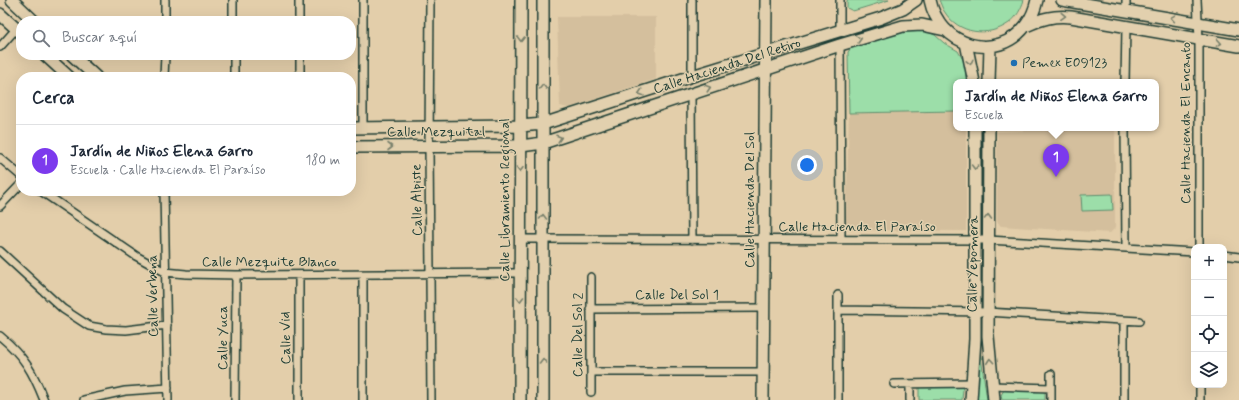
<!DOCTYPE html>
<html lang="es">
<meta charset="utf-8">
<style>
body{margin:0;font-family:Mynerve,sans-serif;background:#f2f2f3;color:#1f2937}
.controls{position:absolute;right:12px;bottom:12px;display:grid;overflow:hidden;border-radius:8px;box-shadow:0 4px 16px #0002}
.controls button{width:36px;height:36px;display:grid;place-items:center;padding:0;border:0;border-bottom:1px solid #e0e1e3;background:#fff;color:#1f2937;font:20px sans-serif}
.you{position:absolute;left:807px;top:165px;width:14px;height:14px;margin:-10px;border:3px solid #fff;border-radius:50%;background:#1a73e8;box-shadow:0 0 0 6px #1a73e833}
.badge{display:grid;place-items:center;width:26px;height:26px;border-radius:50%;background:#7c3aed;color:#fff;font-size:13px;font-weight:700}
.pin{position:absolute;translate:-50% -33px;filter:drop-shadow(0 1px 2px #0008)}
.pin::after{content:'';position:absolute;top:21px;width:14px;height:12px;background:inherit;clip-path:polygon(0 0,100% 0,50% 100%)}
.popup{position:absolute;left:953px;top:79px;width:206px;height:52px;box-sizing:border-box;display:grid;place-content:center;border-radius:8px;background:#fff;filter:drop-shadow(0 1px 3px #0005);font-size:13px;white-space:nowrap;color:#747a83}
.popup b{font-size:15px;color:#1f2937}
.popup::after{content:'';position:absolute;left:50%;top:100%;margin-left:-8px;border:8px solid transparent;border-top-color:#fff}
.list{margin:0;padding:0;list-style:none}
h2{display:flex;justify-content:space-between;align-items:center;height:52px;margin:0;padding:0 16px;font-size:17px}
h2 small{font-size:13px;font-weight:400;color:#747a83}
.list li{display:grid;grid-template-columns:26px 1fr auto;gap:12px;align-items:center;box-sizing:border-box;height:72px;padding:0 16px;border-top:1px solid #e0e1e3}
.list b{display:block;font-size:15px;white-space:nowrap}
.list p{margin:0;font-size:13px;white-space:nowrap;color:#747a83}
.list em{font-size:13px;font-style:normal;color:#747a83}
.icon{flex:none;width:22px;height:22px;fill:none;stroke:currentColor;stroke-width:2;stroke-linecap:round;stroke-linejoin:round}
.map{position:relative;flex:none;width:1239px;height:400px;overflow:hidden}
.search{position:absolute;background:#fff;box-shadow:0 4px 16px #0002;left:16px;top:16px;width:340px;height:44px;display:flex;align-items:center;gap:10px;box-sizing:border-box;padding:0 14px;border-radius:16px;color:#747a83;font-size:15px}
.panel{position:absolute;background:#fff;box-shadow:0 4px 16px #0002;left:16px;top:72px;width:340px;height:124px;border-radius:16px}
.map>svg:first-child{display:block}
.built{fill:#d4bf9d}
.green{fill:#9cdea9;stroke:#5e8e6e}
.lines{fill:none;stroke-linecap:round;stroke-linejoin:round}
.street-casing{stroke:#1f3d34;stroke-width:10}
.secondary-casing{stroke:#1f3d34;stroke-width:14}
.street{stroke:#e2d0ae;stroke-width:7}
.secondary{stroke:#e2d0ae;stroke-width:11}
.oneway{stroke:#777f6b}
.poi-dot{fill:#1f6fb2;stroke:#e2d0ae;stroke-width:1.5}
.labels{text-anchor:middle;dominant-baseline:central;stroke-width:3;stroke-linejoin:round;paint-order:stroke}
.poi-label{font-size:14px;fill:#1f3d34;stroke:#e2d0ae;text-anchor:start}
.street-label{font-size:14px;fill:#1f3d34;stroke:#e2d0ae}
</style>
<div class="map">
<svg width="1239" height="400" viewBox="0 0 1239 400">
<rect width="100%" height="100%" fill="#e3ceaa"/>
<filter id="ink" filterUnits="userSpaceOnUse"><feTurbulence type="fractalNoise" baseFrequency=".025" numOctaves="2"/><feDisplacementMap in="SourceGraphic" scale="8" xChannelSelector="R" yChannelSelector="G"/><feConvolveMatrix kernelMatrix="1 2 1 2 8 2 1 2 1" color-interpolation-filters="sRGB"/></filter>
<g filter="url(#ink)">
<path class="built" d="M 557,17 L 656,17 L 656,79 L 568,108 L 560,106 Z
M 956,111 L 956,128 L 966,128 L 966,231 L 849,230 L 846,227 L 849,113 Z
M 1094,128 L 1115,128 L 1115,228 L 1110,233 L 1001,226 L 997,222 L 997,132 Z"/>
<path class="green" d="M 847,0 L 889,0 L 853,11 L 847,8 Z
M 939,0 L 1024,0 C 1021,9 1017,17 1009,23 C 988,38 958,34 944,11 C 942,8 941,4 939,0 Z
M 921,29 L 935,35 L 944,43 L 958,51 L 966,65 L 966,82 L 956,82 L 956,111 L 849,113 L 848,52 L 851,48 L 903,31 Z
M 1112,194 L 1113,210 L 1082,211 L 1081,195 Z
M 980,350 L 987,400 L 975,400 Z
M 919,387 L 962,387 L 963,389 L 962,400 L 919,400 Z
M 1004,390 L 1045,390 L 1045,400 L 1002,400 L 1001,395 Z"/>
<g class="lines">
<g class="street-casing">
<path id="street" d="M 233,0 L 233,21
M 299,0 L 299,21
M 363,0 L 363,128
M 430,0 L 429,147 L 431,400
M 692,0 L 692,76
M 840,0 L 840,30
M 1126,0 L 1126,11
M 1197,0 L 1199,39 L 1199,247
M 165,21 L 165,0
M 840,45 L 841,240
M 0,47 L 16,29
M 234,55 L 234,77
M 300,55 L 300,77
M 164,77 L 165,55
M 1125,82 L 1126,26
M 691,94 L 692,240
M 1125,128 L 1126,247
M 0,158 L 21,176
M 41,191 L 136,256 L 165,272 L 186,274 L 236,275 L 520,273
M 164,191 L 168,400
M 0,206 L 21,184
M 520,239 L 988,240 L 1194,252
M 0,251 L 63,309 L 89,326 L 106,329 L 126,330 L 167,325
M 1224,255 L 1239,257
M 299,275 L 299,400
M 363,275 L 363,400
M 591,277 L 591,392
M 838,295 L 838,400
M 590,309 L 764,308
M 838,310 L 987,312 L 1139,321
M 1124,321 L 1124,400
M 0,336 C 24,356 33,372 44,400
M 591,372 L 763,372
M 1051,374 L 1051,400
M 894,384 L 972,383
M 910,384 L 910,400
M 1200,385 L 1200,400
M 992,386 L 1051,388
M 84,400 L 125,391 L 168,388
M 235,400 L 236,275"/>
</g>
<g class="secondary-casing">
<path id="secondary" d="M 12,0 L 34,21
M 930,0 C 939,46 997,64 1026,25 C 1032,17 1035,9 1037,0
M 1062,0 L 1239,30
M 0,14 L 21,33
M 1026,26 C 1041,19 1054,15 1071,17 L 1239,46
M 966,43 L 974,82
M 45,55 L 69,77
M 72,55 L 96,77
M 989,82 L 990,46
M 351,128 L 520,126 L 543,124 L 692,76 L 881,18 L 903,9 L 916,0
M 989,128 L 988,336 L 994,400
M 351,147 L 521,146 L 543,143 L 840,45 L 903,26 L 922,25 L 945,30
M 520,400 L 521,0
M 543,400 L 543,0
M 763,400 L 766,0
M 971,400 L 975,339 L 975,128"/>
</g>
<use href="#street" class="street"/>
<use href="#secondary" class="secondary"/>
</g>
<defs><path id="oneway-chevron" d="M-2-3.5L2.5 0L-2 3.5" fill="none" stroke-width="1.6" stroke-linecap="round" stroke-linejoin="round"/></defs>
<g class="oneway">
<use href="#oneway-chevron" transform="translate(1063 16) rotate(3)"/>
<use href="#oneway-chevron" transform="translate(1173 18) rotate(-171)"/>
<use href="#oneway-chevron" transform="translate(521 39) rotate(90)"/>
<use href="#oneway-chevron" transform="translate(859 39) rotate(-17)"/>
<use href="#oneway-chevron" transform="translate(1219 43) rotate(10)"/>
<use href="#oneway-chevron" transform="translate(970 62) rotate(77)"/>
<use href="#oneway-chevron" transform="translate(543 87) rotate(-90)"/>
<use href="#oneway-chevron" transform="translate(708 88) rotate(-18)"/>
<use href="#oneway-chevron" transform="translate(641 93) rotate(162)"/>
<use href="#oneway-chevron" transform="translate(559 138) rotate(-18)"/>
<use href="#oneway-chevron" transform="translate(390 147)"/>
<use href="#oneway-chevron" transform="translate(975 167) rotate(90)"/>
<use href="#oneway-chevron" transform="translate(520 169) rotate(90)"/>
<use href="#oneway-chevron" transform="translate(543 217) rotate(-90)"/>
<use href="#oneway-chevron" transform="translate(988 217) rotate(-89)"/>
<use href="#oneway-chevron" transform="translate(520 299) rotate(90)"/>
<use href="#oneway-chevron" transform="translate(543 361) rotate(-90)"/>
<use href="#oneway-chevron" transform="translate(990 361) rotate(-95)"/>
</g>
</g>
<circle class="poi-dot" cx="1014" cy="63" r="4"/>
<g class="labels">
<g class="poi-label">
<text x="1022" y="63">Pemex E09123</text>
</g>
<g class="street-label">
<text transform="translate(727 66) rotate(-18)">Calle Hacienda Del Retiro</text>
<text transform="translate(1186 123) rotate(-90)">Calle Hacienda El Encanto</text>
<text x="436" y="132">Calle Mezquital</text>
<text transform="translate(417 200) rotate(-91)">Calle Alpiste</text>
<text transform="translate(505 200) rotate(-90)">Calle Libramiento Regional</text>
<text transform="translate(750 200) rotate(-90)">Calle Hacienda Del Sol</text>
<text x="857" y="227">Calle Hacienda El Paraíso</text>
<text x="269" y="262">Calle Mezquite Blanco</text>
<text transform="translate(973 264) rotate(-89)">Calle Yepomera</text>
<text x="677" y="295">Calle Del Sol 1</text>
<text transform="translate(153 296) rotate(-91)">Calle Verbena</text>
<text transform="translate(578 335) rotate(-90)">Calle Del Sol 2</text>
<text transform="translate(223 338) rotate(-90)">Calle Yuca</text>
<text transform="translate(286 338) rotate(-90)">Calle Vid</text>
</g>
</g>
</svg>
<div class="controls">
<button>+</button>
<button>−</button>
<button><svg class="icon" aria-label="locate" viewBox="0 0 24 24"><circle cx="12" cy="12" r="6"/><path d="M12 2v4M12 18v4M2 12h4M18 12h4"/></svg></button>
<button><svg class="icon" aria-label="layers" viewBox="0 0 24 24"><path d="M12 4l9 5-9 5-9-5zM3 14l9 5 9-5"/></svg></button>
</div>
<div class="you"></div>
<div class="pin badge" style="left:1056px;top:177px">1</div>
<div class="popup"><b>Jardín de Niños Elena Garro</b>Escuela</div>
<div class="search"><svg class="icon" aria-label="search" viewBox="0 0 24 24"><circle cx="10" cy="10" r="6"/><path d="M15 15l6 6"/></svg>Buscar aquí</div>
<section class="panel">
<h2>Cerca<small></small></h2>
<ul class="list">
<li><span class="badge">1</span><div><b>Jardín de Niños Elena Garro</b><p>Escuela · Calle Hacienda El Paraíso</p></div><em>180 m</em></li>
</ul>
</section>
</div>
